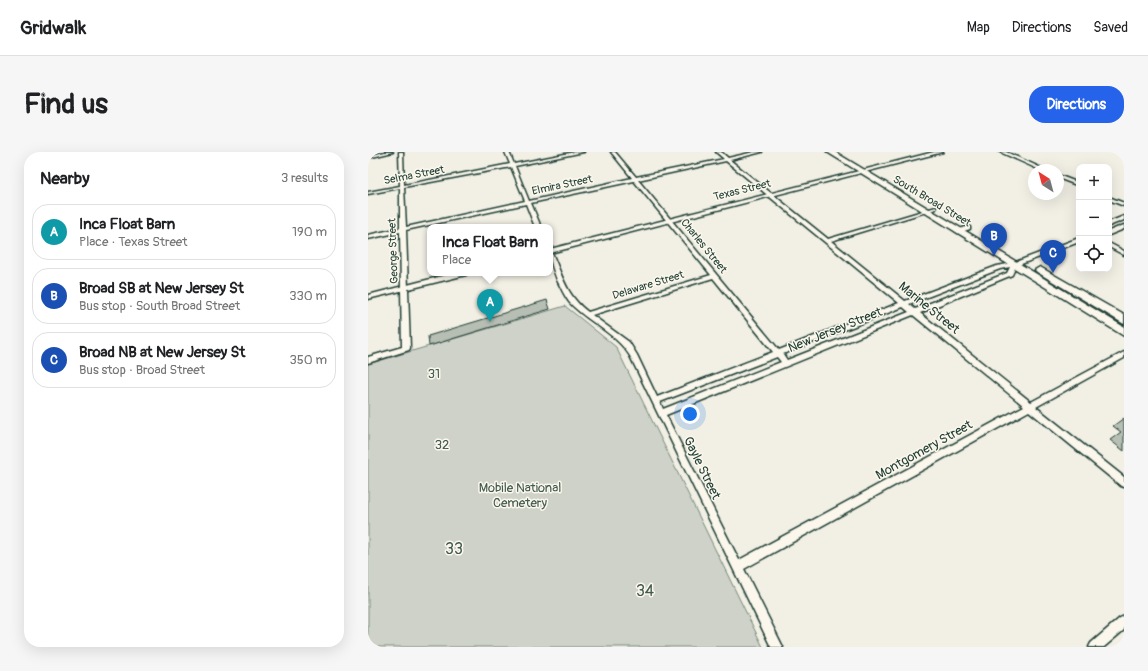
<!DOCTYPE html>
<meta charset="utf-8">
<style>
body{margin:0;font-family:Pangolin,sans-serif;background:#f6f6f6;color:#202124}
.controls{position:absolute;right:12px;top:12px;display:grid;overflow:hidden;border-radius:8px;box-shadow:0 4px 16px #0002}
.controls button{width:36px;height:36px;display:grid;place-items:center;padding:0;border:0;border-bottom:1px solid #e0e0e0;background:#fff;color:#202124;font:20px sans-serif}
.compass{position:absolute;left:660px;top:12px;width:36px;height:36px;border-radius:50%;background:#fff;box-shadow:0 4px 16px #0002;rotate:324deg}
.you{position:absolute;left:322px;top:262px;width:14px;height:14px;margin:-10px;border:3px solid #fff;border-radius:50%;background:#1a73e8;box-shadow:0 0 0 6px #1a73e833}
.badge{display:grid;place-items:center;width:26px;height:26px;border-radius:50%;background:#2563eb;color:#fff;font-size:13px;font-weight:700}
.pin{position:absolute;translate:-50% -33px;filter:drop-shadow(0 1px 2px #0008)}
.pin::after{content:'';position:absolute;top:21px;width:14px;height:12px;background:inherit;clip-path:polygon(0 0,100% 0,50% 100%)}
.popup{position:absolute;left:59px;top:72px;width:126px;height:52px;box-sizing:border-box;display:grid;place-content:center;border-radius:8px;background:#fff;filter:drop-shadow(0 1px 3px #0005);font-size:13px;white-space:nowrap;color:#757577}
.popup b{font-size:15px;color:#202124}
.popup::after{content:'';position:absolute;left:50%;top:100%;margin-left:-8px;border:8px solid transparent;border-top-color:#fff}
.list{margin:0;padding:0;list-style:none}
h2{display:flex;justify-content:space-between;align-items:center;height:52px;margin:0;padding:0 16px;font-size:17px}
h2 small{font-size:13px;font-weight:400;color:#757577}
.list li{display:grid;grid-template-columns:26px 1fr auto;gap:12px;align-items:center;box-sizing:border-box;height:56px;margin:0 8px 8px;padding:0 8px;border:1px solid #e0e0e0;border-radius:16px}
.list b{display:block;font-size:15px;white-space:nowrap}
.list p{margin:0;font-size:13px;white-space:nowrap;color:#757577}
.list em{font-size:13px;font-style:normal;color:#757577}
.icon{flex:none;width:22px;height:22px;fill:none;stroke:currentColor;stroke-width:2;stroke-linecap:round;stroke-linejoin:round}
.map{position:relative;flex:none;width:756px;height:495px;overflow:hidden;border-radius:16px}
header{display:flex;align-items:center;gap:24px;box-sizing:border-box;height:56px;padding:0 20px;background:#fff;border-bottom:1px solid #e0e0e0}
header strong{font-size:19px}
nav{display:flex;gap:22px;margin-inline-start:auto;font-size:14px}
.intro{display:flex;align-items:center;justify-content:space-between;box-sizing:border-box;height:96px;padding:0 24px}
h1{margin:0;font-size:28px}
.button{padding:10px 18px;border-radius:16px;background:#2563eb;color:#fff;font-size:14px;font-weight:700}
main{display:flex;gap:24px;padding:0 24px}
aside{flex:1;background:#fff;border-radius:16px;box-shadow:0 4px 16px #0002}
.map>svg:first-child{display:block}
.green{fill:#cfd2c8;stroke:#77887e}
.building{fill:#b7beb3;stroke:#1f3d34}
.lines{fill:none;stroke-linecap:round;stroke-linejoin:round}
.minor-casing{stroke:#1f3d34;stroke-width:3}
.tertiary-casing{stroke:#1f3d34;stroke-width:3}
.primary-casing{stroke:#1f3d34;stroke-width:3}
.minor{fill:#fbf7ec;fill-rule:evenodd}
.tertiary{fill:#fbf7ec;fill-rule:evenodd}
.primary{fill:#fbf7ec;fill-rule:evenodd}
.labels{text-anchor:middle;dominant-baseline:central;stroke-width:3;stroke-linejoin:round;paint-order:stroke}
.far-street-label{font-size:11px;fill:#1f3d34;stroke:#fbf7ec}
.street-label{font-size:13px;fill:#1f3d34;stroke:#fbf7ec}
.park-label{font-size:13px;fill:#425b52;stroke:#fbf7ec}
.near-park-label{font-size:16px;fill:#425b52;stroke:#fbf7ec}
</style>
<header>
<strong>Gridwalk</strong>
<nav><a>Map</a><a>Directions</a><a>Saved</a></nav>
</header>
<div class="intro"><h1>Find us</h1><a class="button">Directions</a></div>
<main>
<aside>
<h2>Nearby<small>3 results</small></h2>
<ul class="list">
<li><span class="badge" style="background:#0f9aa8">A</span><div><b>Inca Float Barn</b><p>Place · Texas Street</p></div><em>190 m</em></li>
<li><span class="badge" style="background:#1a4fb4">B</span><div><b>Broad SB at New Jersey St</b><p>Bus stop · South Broad Street</p></div><em>330 m</em></li>
<li><span class="badge" style="background:#1a4fb4">C</span><div><b>Broad NB at New Jersey St</b><p>Bus stop · Broad Street</p></div><em>350 m</em></li>
</ul>
</aside>
<div class="map">
<svg width="756" height="495" viewBox="0 0 756 495">
<rect width="100%" height="100%" fill="#f2f0e5"/>
<filter id="ink" filterUnits="userSpaceOnUse"><feTurbulence type="fractalNoise" baseFrequency=".025" numOctaves="2"/><feDisplacementMap in="SourceGraphic" scale="8" xChannelSelector="R" yChannelSelector="G"/><feConvolveMatrix kernelMatrix="1 2 1 2 8 2 1 2 1" color-interpolation-filters="sRGB"/></filter>
<g filter="url(#ink)">
<path class="green" d="M 197,154 L 248,195 L 395,495 L 0,495 L 0,212 Z"/>
<path class="building" d="M 179,148 L 182,157 L 61,194 L 60,184 Z
M 756,266 L 756,299 L 742,288 L 753,280 L 745,274 Z"/>
<g class="lines">
<g class="minor-casing">
<path id="minor" d="M 17,0 L 25,0 L 0,6 L 0,4 Z
M 31,0 L 35,0 L 36,33 L 142,12 L 137,0 L 141,0 L 146,12 L 207,0 L 216,0 L 147,14 L 161,49 L 264,26 L 243,0 L 247,0 L 268,25 L 356,7 L 348,0 L 353,0 L 360,6 L 386,0 L 394,0 L 362,8 L 460,87 L 568,55 L 568,57 L 463,89 L 537,149 L 629,114 L 645,111 L 711,86 L 711,90 L 648,114 L 644,123 L 552,161 L 663,250 L 756,200 L 756,206 L 668,255 L 756,325 L 756,335 L 753,334 L 661,259 L 376,417 L 415,495 L 403,495 L 262,204 C 247,180 219,170 201,150 C 196,143 193,136 189,128 C 186,119 182,111 182,101 L 185,103 C 195,126 199,144 220,160 L 343,123 L 266,29 L 163,51 L 173,75 L 167,75 L 158,52 L 38,78 L 42,196 L 41,198 L 0,211 L 0,205 L 34,195 L 32,80 L 0,87 L 0,83 L 32,76 L 32,36 L 0,42 L 0,40 L 32,34 ZM 358,9 L 531,151 L 411,198 L 270,28 ZM 143,15 L 157,49 L 38,75 L 36,35 ZM 642,115 L 639,121 L 547,157 L 541,152 L 632,117 ZM 345,126 L 405,200 L 289,245 L 269,203 L 261,190 L 224,163 ZM 535,155 L 541,160 L 419,208 L 415,202 ZM 545,163 L 656,254 L 371,408 L 298,263 ZM 409,205 L 413,210 L 295,257 L 292,250 Z
M 632,0 L 638,0 L 678,18 L 672,18 Z
M 690,23 L 711,31 L 711,34 L 690,26 Z
M 741,45 L 756,51 L 756,54 L 741,48 Z
M 756,64 L 756,68 L 741,74 L 741,70 Z
M 756,73 L 756,77 L 741,83 L 741,79 Z
M 600,74 L 602,75 L 602,77 L 590,81 L 587,79 Z
M 741,91 L 756,99 L 756,103 L 741,95 Z
M 756,464 L 756,478 L 736,495 L 721,495 L 723,491 L 752,466 Z"/>
</g>
<g class="tertiary-casing">
<path id="tertiary" d="M 566,0 L 575,0 L 182,101 L 182,97 Z
M 86,121 L 99,121 L 98,123 L 0,147 L 0,143 Z"/>
</g>
<g class="primary-casing">
<path id="primary" d="M 459,0 L 467,0 L 756,175 L 756,184 Z
M 672,115 L 756,163 L 756,172 L 669,120 L 667,118 Z"/>
</g>
<use href="#minor" class="minor"/>
<use href="#tertiary" class="tertiary"/>
<use href="#primary" class="primary"/>
</g>
</g>
<g class="labels">
<g class="far-street-label">
<text transform="translate(46 23) rotate(-11)">Selma Street</text>
<text transform="translate(194 33) rotate(-12)">Elmira Street</text>
<text transform="translate(374 38) rotate(-14)">Texas Street</text>
<text transform="translate(564 49) rotate(31)">South Broad Street</text>
<text transform="translate(336 94) rotate(51)">Charles Street</text>
<text transform="translate(25 99) rotate(-92)">George Street</text>
<text transform="translate(280 133) rotate(-17)">Delaware Street</text>
</g>
<g class="street-label">
<text transform="translate(561 156) rotate(39)">Marine Street</text>
<text transform="translate(467 178) rotate(-22)">New Jersey Street</text>
<text transform="translate(556 298) rotate(-29)">Montgomery Street</text>
<text transform="translate(334 316) rotate(64)">Gayle Street</text>
</g>
<g class="park-label">
<text x="66" y="222">31</text>
<text x="74" y="293">32</text>
<text x="152" y="336">Mobile National<tspan x="152" dy="15">Cemetery</tspan></text>
</g>
<g class="near-park-label">
<text x="86" y="397">33</text>
<text x="277" y="439">34</text>
</g>
</g>
</svg>
<div class="controls">
<button>+</button>
<button>−</button>
<button><svg class="icon" aria-label="locate" viewBox="0 0 24 24"><circle cx="12" cy="12" r="6"/><path d="M12 2v4M12 18v4M2 12h4M18 12h4"/></svg></button>
</div>
<svg class="compass" viewBox="-18 -18 36 36"><path d="M0-13l5 13h-10z" fill="#e53935"/><path d="M0 13l5-13h-10z" fill="#757577"/></svg>
<div class="you"></div>
<div class="pin badge" style="left:122px;top:170px;background:#0f9aa8">A</div>
<div class="popup"><b>Inca Float Barn</b>Place</div>
<div class="pin badge" style="left:626px;top:104px;background:#1a4fb4">B</div>
<div class="pin badge" style="left:685px;top:121px;background:#1a4fb4">C</div>
</div>
</main>
